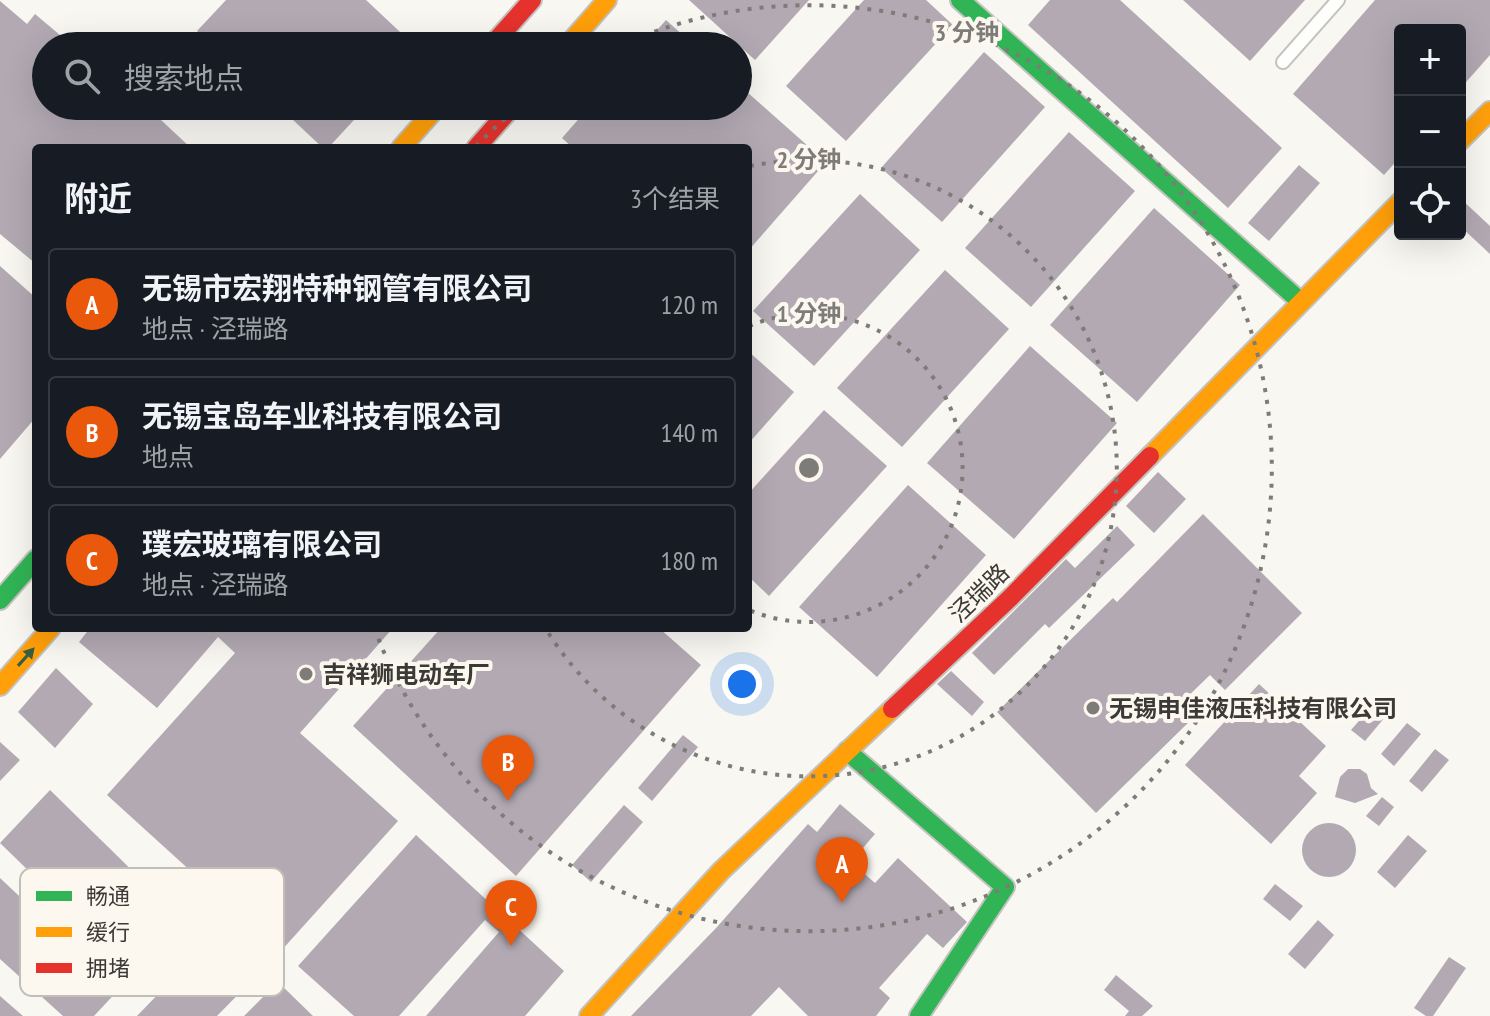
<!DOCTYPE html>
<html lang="zh">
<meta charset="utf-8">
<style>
body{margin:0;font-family:"PT Sans Narrow","Noto Sans SC",sans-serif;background:#20242c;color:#f1f3f6}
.controls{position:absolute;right:24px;top:24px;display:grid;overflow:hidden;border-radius:8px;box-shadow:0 8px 32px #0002}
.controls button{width:72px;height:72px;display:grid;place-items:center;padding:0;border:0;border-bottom:2px solid #363941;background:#171b24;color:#f1f3f6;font:40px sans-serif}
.you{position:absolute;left:742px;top:684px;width:28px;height:28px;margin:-20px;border:6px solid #fff;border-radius:50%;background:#1a73e8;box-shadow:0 0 0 12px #1a73e833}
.badge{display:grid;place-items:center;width:52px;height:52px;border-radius:50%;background:#ea580c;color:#fff;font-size:26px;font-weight:700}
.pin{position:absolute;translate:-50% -66px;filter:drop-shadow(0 2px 4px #0008)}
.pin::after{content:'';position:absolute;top:42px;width:28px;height:24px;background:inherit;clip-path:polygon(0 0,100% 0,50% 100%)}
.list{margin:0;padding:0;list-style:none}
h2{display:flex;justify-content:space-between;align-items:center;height:104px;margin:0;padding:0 32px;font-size:34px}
h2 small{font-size:26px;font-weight:400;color:#9ea1a6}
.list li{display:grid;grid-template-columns:52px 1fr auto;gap:24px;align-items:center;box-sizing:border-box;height:112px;margin:0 16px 16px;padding:0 16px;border:2px solid #363941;border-radius:8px}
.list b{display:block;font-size:30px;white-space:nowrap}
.list p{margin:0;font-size:26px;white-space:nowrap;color:#9ea1a6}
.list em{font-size:26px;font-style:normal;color:#9ea1a6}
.icon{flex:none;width:44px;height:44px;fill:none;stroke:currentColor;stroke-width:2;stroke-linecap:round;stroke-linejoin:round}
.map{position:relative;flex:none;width:1490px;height:1016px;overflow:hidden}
.search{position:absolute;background:#171b24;box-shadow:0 8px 32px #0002;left:32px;top:32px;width:720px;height:88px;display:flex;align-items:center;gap:20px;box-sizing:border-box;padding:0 28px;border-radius:44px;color:#9ea1a6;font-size:30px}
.panel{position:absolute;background:#171b24;box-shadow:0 8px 32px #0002;left:32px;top:144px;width:720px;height:488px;border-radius:8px}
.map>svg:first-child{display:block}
.building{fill:#b2a9b2}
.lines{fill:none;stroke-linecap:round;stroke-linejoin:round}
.street-casing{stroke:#c3c2be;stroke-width:16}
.fast-casing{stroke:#c3c2be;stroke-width:22}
.slow-casing{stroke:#c3c2be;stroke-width:22}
.jam-casing{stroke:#c3c2be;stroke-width:22}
.street{stroke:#fefefd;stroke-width:12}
.fast{stroke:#30b455;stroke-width:18}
.slow{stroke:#ff9f0a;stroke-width:18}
.jam{stroke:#e5322d;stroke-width:18}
.oneway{fill:#385f3f}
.ring{fill:none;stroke:#7e7c78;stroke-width:4;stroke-dasharray:4 8}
.poi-dot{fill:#7e7c78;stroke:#fcf8ef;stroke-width:3}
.labels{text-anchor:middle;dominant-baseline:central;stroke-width:8;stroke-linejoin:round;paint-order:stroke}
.street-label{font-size:24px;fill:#3b3a36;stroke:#fcf8ef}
.poi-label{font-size:24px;font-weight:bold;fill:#3b3a36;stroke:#fcf8ef;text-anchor:start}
.key{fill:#fcf8ef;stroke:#c2bfb8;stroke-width:2}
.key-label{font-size:22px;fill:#3b3a36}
.centre{fill:#7e7c78;stroke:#fcf8ef;stroke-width:4}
.ring-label{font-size:24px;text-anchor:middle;font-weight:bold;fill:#7e7c78;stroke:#fcf8ef;stroke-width:8;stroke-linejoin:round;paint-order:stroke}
</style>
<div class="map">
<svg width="1490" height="1016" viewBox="0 0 1490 1016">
<rect width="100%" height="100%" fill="#f9f7f2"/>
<path class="building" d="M 226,0 L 366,0 L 415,46 L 213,46 L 197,31 Z
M 689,0 L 809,0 L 755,60 Z
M 864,0 L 926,0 L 953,25 L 846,141 L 786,86 Z
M 1050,0 L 1120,0 L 1282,148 L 1228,208 L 1028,25 Z
M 1183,0 L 1305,0 L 1250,61 Z
M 1375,0 L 1490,0 L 1490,55 L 1460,89 L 1460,30 L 1400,30 L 1400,157 L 1384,175 L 1293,94 Z
M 0,1 L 27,24 L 35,14 L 73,46 L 46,46 L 46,106 L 146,106 L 191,148 L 36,148 L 36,264 L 0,234 Z
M 666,20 L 695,46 L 643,46 Z
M 984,52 L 1045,107 L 942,222 L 881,168 Z
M 738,84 L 826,162 L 748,251 L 748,148 L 573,148 L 562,138 L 590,106 L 738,106 Z
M 278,106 L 367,106 L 328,148 L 323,148 Z
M 1069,132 L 1135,191 L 1031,307 L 965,248 Z
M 1299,165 L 1320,183 L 1269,241 L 1248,223 Z
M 860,194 L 920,250 L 814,366 L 753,311 Z
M 1460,198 L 1490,226 L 1490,254 L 1460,226 Z
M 1154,208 L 1240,285 L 1137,402 L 1050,325 Z
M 0,266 L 36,298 L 36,417 L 0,459 Z
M 945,270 L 1009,329 L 902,447 L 837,388 Z
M 1030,346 L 1117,423 L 1014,539 L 927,463 Z
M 748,351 L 794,392 L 748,444 Z
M 824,410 L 887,466 L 769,596 L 748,576 L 748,494 Z
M 1158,472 L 1186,499 L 1154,533 L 1126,506 Z
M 908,485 L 986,555 L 877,677 L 799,607 Z
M 1203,514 L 1302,613 L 1225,690 L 1210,675 L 1180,704 L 1193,718 L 1096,813 L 997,712 L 1113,598 L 1117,602 Z
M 1117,526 L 1135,545 L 1049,628 L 1045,624 L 994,675 L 972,653 L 1066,559 L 1075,568 Z
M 90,628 L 393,628 L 300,733 L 398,821 L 280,952 L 107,795 L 235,653 L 218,637 L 157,708 L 79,642 Z
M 441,628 L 659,628 L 701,665 L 516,876 L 353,726 Z
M 56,668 L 93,704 L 55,748 L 18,712 Z
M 951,671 L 984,702 L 972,716 L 937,684 Z
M 1259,684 L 1326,746 L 1299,776 L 1317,793 L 1271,844 L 1185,765 Z
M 1378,699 L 1391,710 L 1365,741 L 1351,730 Z
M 1407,723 L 1421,734 L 1394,766 L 1381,754 Z
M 683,735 L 698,747 L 652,801 L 638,788 Z
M 0,742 L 20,760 L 0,781 Z
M 1435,749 L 1449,760 L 1422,792 L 1409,781 Z
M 1348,769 L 1360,769 L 1367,774 L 1371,788 L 1378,794 L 1355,803 L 1335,797 L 1340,777 Z
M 50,790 L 150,888 L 161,877 L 194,909 L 94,1016 L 63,1016 L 0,959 L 0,878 L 85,958 L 101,941 L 0,843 Z
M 1382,797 L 1394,807 L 1379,826 L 1366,816 Z
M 840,804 L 875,834 L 851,862 L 875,883 L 898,858 L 967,922 L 943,948 L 927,934 L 879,988 L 890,998 L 876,1016 L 808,1016 L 779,987 L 751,1016 L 631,1016 L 717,927 L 808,824 L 817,832 Z
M 624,805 L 643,822 L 591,882 L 572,865 Z
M1302 850a27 27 0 1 1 54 0a27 27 0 1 1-54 0Z
M 416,835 L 564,971 L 525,1016 L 426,1016 L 499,932 L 485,920 L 399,1016 L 354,1016 L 298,966 Z
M 1408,835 L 1427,851 L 1395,888 L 1377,872 Z
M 1275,884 L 1303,906 L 1290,921 L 1263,899 Z
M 1318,920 L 1334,935 L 1305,969 L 1288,954 Z
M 221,929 L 262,970 L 217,1016 L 137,1016 Z
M 1449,957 L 1466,968 L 1433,1016 L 1426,1016 L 1414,1008 Z
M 1116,975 L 1153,1006 L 1142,1016 L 1125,1016 L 1129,1011 L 1104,990 Z
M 278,982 L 313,1016 L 244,1016 Z
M 0,996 L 23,1016 L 0,1016 Z"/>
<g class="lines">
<g class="street-casing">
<path id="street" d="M 1283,62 L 1338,0"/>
</g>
<g class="fast-casing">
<path id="fast" d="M 960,0 L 1301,302
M 0,600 L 36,559
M 847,751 L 1005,887 L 919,1016"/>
</g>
<g class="slow-casing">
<path id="slow" d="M 567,46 L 607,0
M 1460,141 L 1490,111
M 401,148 L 438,106
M 1150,456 L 1400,202
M 0,686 L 51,628
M 589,1016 L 721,871 L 892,709"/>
</g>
<g class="jam-casing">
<path id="jam" d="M 491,46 L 532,0
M 476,148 L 513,106
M 892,709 L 1010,598 L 1150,456"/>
</g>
<use href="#street" class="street"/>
<use href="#fast" class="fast"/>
<use href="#slow" class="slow"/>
<use href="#jam" class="jam"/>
</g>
<defs><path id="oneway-solid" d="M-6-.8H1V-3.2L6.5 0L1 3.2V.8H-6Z" transform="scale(2)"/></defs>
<use class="oneway" href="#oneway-solid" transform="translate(26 657) rotate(-48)"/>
<g class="ring">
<path d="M749 326A154 154 0 1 1 749 610"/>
<path d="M750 166A308 308 0 1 1 546 629"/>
<path d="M476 146A463 463 0 0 1 518 108M621 45A463 463 0 1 1 375 630"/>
</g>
<g class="poi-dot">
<circle cx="306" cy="674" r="8"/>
<circle cx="1093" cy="708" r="8"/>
</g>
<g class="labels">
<g class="street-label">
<text transform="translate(979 593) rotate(-44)">泾瑞路</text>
</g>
<g class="poi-label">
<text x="322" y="674">吉祥狮电动车厂</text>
<text x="1109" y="708">无锡申佳液压科技有限公司</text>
</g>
</g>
<rect x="20" y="868" width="264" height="128" rx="12" class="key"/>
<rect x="36" y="891" width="36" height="10" fill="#30b455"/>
<rect x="36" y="927" width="36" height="10" fill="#ff9f0a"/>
<rect x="36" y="963" width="36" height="10" fill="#e5322d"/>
<g class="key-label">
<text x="86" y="904">畅通</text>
<text x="86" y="940">缓行</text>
<text x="86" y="976">拥堵</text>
</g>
<circle cx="809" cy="468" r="12" class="centre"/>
<g class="ring-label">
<text x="967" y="41">3 分钟</text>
<text x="809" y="168">2 分钟</text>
<text x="809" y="322">1 分钟</text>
</g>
</svg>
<div class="controls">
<button>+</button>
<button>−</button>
<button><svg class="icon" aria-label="locate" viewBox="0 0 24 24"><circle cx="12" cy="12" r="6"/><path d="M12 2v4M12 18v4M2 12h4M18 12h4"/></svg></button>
</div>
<div class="you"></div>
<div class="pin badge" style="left:842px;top:903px">A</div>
<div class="pin badge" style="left:508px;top:801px">B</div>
<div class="pin badge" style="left:511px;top:946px">C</div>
<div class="search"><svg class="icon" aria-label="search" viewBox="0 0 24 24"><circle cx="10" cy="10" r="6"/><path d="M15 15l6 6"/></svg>搜索地点</div>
<section class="panel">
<h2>附近<small>3个结果</small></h2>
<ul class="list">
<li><span class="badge">A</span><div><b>无锡市宏翔特种钢管有限公司</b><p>地点 · 泾瑞路</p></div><em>120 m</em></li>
<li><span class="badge">B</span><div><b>无锡宝岛车业科技有限公司</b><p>地点</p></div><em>140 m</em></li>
<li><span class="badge">C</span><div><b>璞宏玻璃有限公司</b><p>地点 · 泾瑞路</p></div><em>180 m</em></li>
</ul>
</section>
</div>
